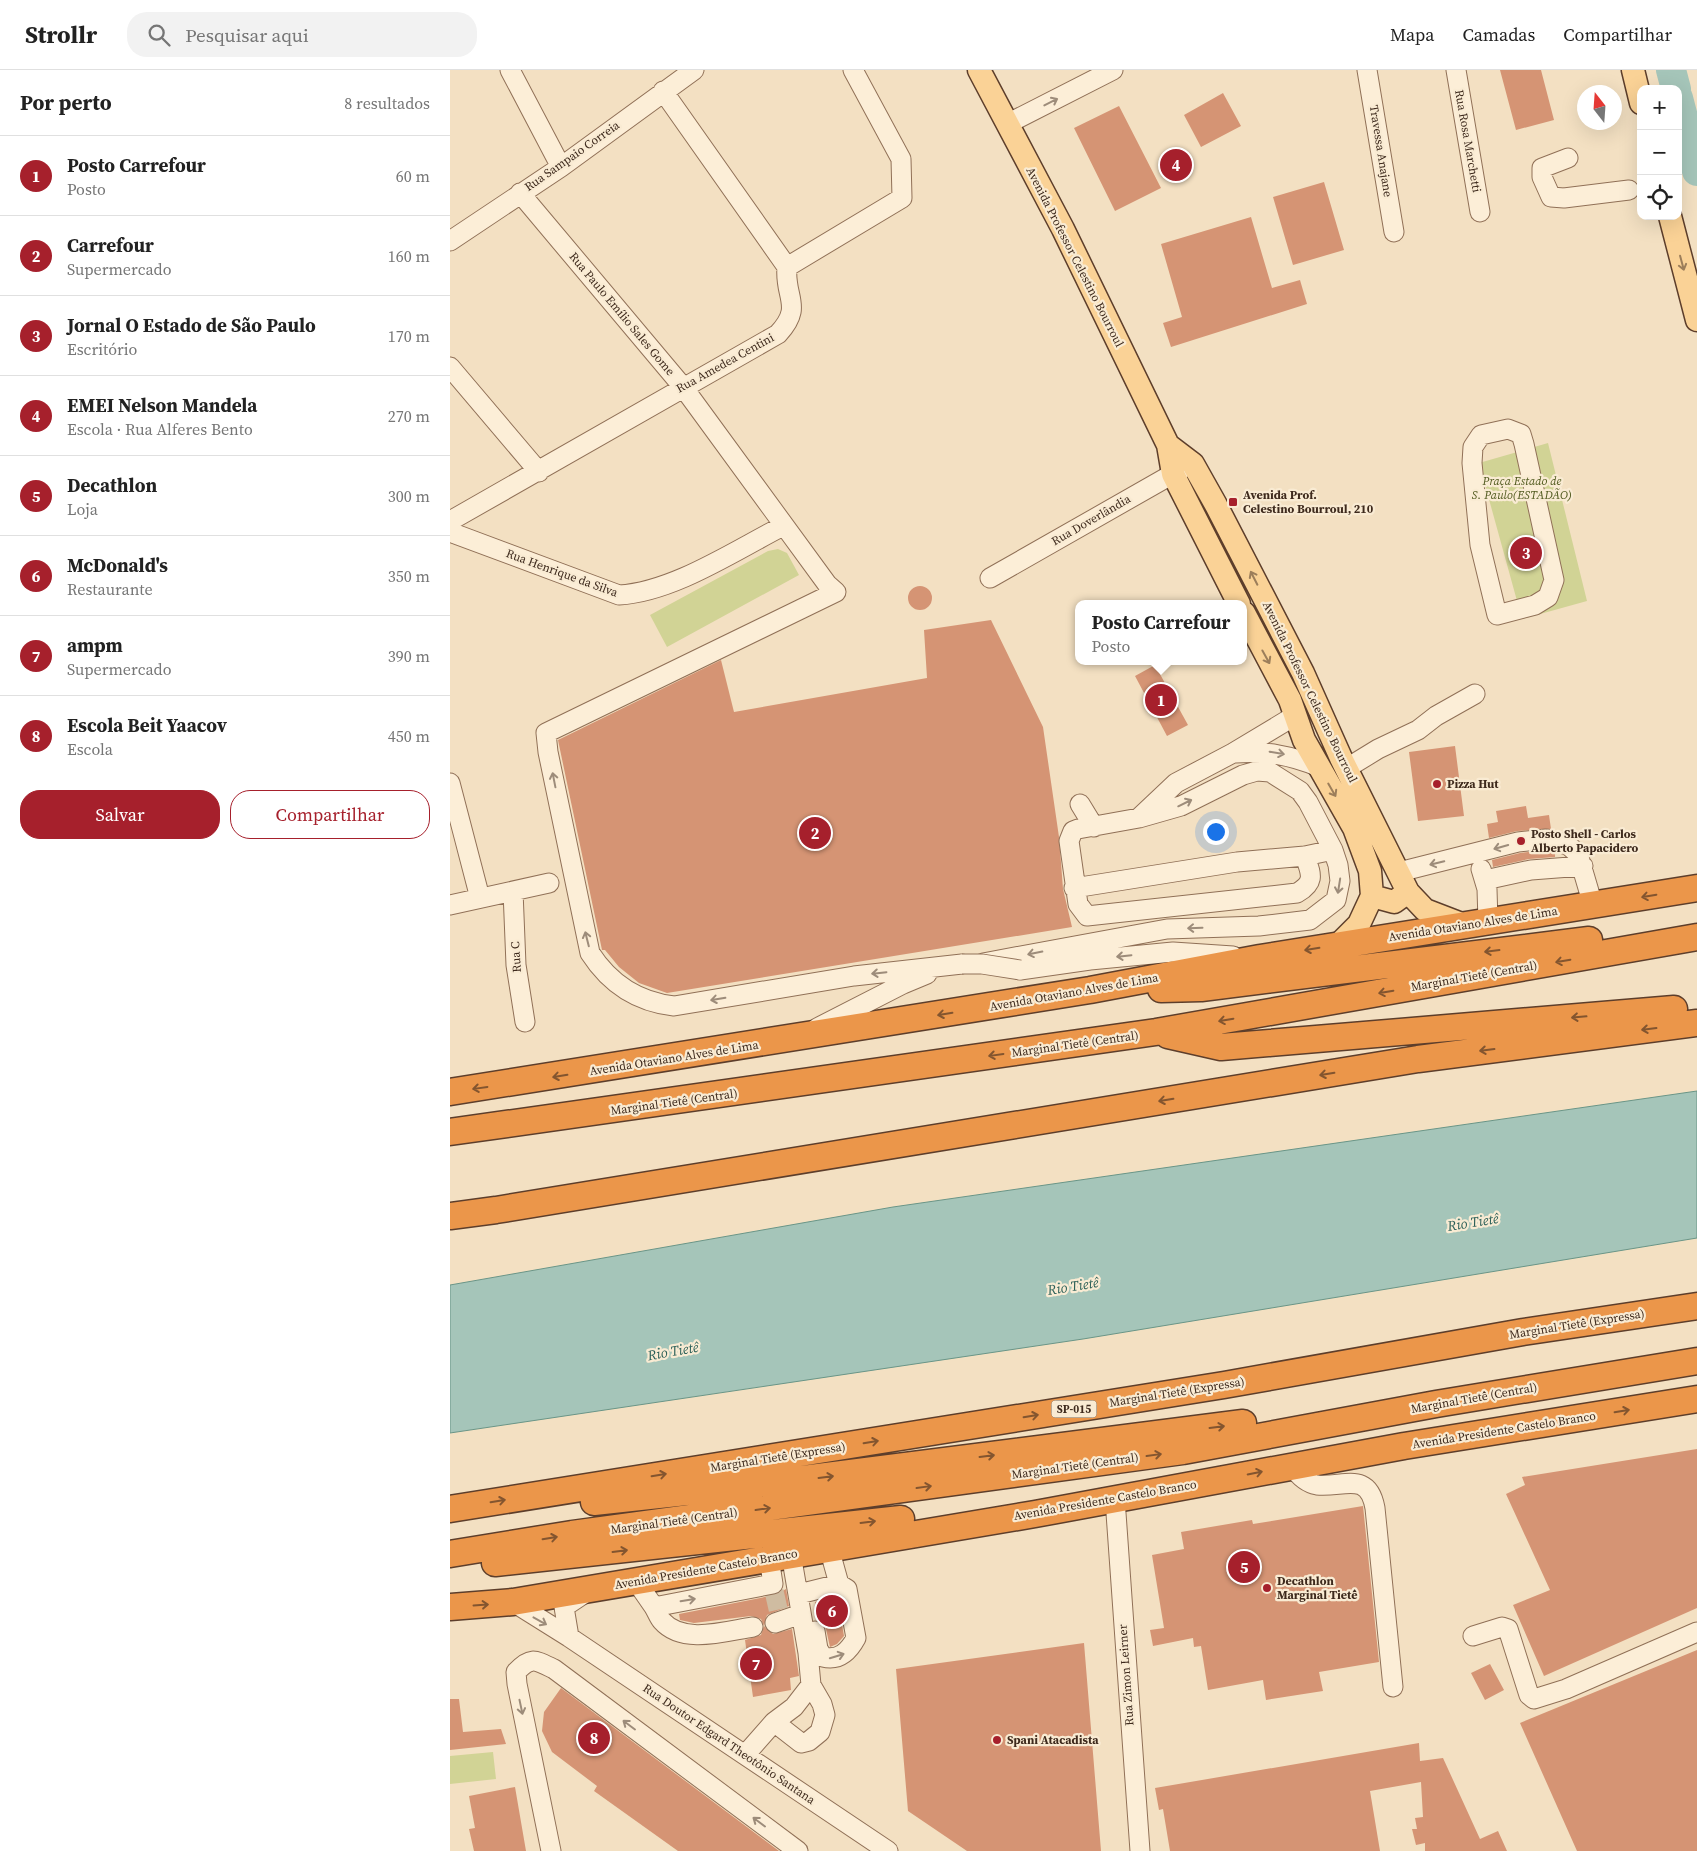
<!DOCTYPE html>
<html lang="pt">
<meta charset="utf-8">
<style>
body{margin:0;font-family:"Source Serif 4",serif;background:#f2f2f2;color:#222}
.controls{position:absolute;right:15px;top:15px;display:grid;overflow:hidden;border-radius:10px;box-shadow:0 5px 20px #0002}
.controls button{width:45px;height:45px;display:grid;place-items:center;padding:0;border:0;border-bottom:1px solid #e0e0e0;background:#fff;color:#222;font:25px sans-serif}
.compass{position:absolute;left:1127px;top:15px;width:45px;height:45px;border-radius:50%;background:#fff;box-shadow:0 5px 20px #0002;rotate:343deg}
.you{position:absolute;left:765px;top:761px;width:18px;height:18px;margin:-12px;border:4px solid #fff;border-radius:50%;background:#1a73e8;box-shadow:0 0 0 8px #1a73e833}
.badge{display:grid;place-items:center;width:32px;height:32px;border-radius:50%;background:#a6202c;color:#fff;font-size:16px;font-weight:700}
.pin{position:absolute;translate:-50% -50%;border:2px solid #fff;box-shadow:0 1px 5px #0006}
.popup{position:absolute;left:625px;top:530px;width:172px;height:65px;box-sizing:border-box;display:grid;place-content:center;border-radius:10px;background:#fff;filter:drop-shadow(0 1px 4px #0005);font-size:16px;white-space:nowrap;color:#767676}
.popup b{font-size:19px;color:#222}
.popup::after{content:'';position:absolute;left:50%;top:100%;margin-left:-10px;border:10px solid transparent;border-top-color:#fff}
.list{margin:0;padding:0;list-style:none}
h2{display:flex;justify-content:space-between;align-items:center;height:65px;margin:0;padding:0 20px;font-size:21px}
h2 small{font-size:16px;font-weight:400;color:#767676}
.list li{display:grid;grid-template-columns:32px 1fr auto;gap:15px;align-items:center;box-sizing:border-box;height:80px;padding:0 20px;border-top:1px solid #e0e0e0}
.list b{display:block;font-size:19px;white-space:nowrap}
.list p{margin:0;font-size:16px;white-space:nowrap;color:#767676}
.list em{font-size:16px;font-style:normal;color:#767676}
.actions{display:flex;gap:10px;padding:15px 20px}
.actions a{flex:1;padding:11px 0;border:1px solid #a6202c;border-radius:20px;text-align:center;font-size:18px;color:#a6202c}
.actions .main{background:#a6202c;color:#fff}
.icon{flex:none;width:28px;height:28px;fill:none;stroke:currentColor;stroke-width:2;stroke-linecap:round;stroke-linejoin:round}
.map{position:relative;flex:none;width:1247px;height:1781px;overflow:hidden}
header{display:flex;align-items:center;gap:30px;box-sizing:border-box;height:70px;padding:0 25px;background:#fff;border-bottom:1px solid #e0e0e0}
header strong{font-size:24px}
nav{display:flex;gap:28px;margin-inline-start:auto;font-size:18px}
.search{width:350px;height:45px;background:#f2f2f2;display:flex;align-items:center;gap:12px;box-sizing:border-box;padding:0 18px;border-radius:20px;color:#767676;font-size:19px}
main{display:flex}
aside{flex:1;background:#fff}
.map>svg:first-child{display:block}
.green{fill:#d1d395}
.water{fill:#a5c5b9;stroke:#6a9587}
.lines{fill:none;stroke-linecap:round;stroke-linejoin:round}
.river{stroke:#a5c5b9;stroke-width:30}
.building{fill:#d59474}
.minor-tunnel{stroke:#cfbca1;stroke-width:19;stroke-dasharray:19 9;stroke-linecap:butt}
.minor-casing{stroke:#907057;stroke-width:21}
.major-casing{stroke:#5d3e2b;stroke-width:25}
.highway-casing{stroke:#5d3e2b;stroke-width:29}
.minor{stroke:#fceed7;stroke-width:19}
.major{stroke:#fad296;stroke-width:22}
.highway{stroke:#eb964a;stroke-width:26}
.minor-bridge-casing{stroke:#907057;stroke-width:21;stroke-linecap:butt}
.minor-bridge{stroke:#fceed7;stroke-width:19}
.oneway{stroke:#9d8c7a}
.oneway2{stroke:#9c7e5a}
.oneway3{stroke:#83552f}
.poi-dot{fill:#a6202c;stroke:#f9ebd3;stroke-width:2}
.labels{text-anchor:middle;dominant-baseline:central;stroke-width:4.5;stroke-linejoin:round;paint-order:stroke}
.shield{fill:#f9ebd3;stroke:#766454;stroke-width:1}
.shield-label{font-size:11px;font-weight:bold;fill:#3e2a1d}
.street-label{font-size:12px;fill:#3e2a1d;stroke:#f9ebd3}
.park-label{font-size:12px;font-style:italic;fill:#535c21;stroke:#f9ebd3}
.poi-label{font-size:12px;font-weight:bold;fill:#3e2a1d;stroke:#f9ebd3;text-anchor:start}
.water-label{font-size:14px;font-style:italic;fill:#2a5f57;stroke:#f9ebd3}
</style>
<header>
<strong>Strollr</strong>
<div class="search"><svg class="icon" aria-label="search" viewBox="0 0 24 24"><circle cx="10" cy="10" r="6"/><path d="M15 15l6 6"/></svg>Pesquisar aqui</div>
<nav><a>Mapa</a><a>Camadas</a><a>Compartilhar</a></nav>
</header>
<main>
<aside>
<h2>Por perto<small>8 resultados</small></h2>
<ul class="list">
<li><span class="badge">1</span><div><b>Posto Carrefour</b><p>Posto</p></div><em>60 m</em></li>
<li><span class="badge">2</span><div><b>Carrefour</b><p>Supermercado</p></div><em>160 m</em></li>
<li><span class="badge">3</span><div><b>Jornal O Estado de São Paulo</b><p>Escritório</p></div><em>170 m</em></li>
<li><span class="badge">4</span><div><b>EMEI Nelson Mandela</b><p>Escola · Rua Alferes Bento</p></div><em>270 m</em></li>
<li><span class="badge">5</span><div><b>Decathlon</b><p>Loja</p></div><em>300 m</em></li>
<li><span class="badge">6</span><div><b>McDonald's</b><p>Restaurante</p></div><em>350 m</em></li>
<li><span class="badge">7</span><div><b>ampm</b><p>Supermercado</p></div><em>390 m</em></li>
<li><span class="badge">8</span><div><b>Escola Beit Yaacov</b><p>Escola</p></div><em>450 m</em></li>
</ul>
<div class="actions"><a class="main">Salvar</a><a>Compartilhar</a></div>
</aside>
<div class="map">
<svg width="1247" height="1781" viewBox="0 0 1247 1781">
<rect width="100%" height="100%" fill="#f3e0c2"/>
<path class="green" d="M 1098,373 L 1137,531 L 1072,549 L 1029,393 Z
M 328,479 L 337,483 L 349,505 L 217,577 L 200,545 L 318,481 Z
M 43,1682 L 46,1709 L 0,1714 L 0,1686 Z"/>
<path class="water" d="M 1247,1021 L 1247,1168 L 633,1269 L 0,1363 L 0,1215 L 443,1137 Z"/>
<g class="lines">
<path class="river" d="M 1221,0 L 1226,19
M 1228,28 L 1247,101"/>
</g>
<path class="building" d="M 1050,0 L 1091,0 L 1104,50 L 1066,60 Z
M 773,23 L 791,56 L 751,77 L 734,45 Z
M 669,36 L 711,118 L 665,141 L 624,58 Z
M 874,112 L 894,180 L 843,195 L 823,127 Z
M 801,147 L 822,218 L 850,210 L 857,234 L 721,277 L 713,253 L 732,247 L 711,174 Z
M458 528a12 12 0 1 1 24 0a12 12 0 1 1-24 0Z
M 541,550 L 593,657 L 609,767 L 613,819 L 622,857 L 217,923 L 189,913 L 169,897 L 155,880 L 152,880 L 108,670 L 271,590 L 284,642 L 477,608 L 474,560 Z
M 705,595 L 738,655 L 717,666 L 685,606 Z
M 1005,676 L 1014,746 L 968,751 L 959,682 Z
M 1076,736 L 1078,748 L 1099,745 L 1101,759 L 1067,761 L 1039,768 L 1037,754 L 1048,752 L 1046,741 Z
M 1095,780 L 1105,783 L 1105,787 L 1079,789 L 1043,797 L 1042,790 L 1070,783 Z
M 1247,1379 L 1247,1538 L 1094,1606 L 1063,1535 L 1100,1520 L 1056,1424 L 1075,1415 L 1072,1407 Z
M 913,1436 L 929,1592 L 869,1602 L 873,1621 L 816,1630 L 813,1610 L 758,1620 L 751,1576 L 744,1577 L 743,1568 L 703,1576 L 700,1560 L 714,1558 L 702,1485 L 734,1479 L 731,1462 L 802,1450 L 803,1454 Z
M 336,1519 L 339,1536 L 317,1545 L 314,1556 L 323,1564 L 342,1559 L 349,1606 L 340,1608 L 341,1620 L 303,1627 L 295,1570 L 311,1565 L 314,1556 L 311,1549 L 301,1546 L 244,1553 L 230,1550 L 229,1544 L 325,1525 Z
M 387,1526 L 394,1566 L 387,1574 L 380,1577 L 376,1559 L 369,1550 L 365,1532 Z
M 634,1573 L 651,1781 L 517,1781 L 458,1741 L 446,1599 Z
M 1247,1580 L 1247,1781 L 1127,1781 L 1070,1653 Z
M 1040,1594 L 1054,1620 L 1035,1630 L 1021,1603 Z
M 111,1618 L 329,1781 L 228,1781 L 144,1721 L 147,1716 L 102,1682 L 92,1661 L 94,1642 Z
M 0,1629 L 9,1629 L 13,1662 L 51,1659 L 56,1674 L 0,1680 Z
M 969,1673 L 970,1691 L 993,1688 L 1030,1769 L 1048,1761 L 1057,1781 L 975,1781 L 975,1773 L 966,1775 L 962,1759 L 967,1759 L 965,1748 L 973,1747 L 971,1712 L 920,1721 L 930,1781 L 720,1781 L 713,1739 L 709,1740 L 705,1718 Z
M 65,1717 L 76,1781 L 24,1781 L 19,1759 L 25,1758 L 19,1726 Z"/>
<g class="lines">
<path class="minor-tunnel" d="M 324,1521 L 329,1543"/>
<g class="minor-casing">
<path id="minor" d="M 60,0 L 111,97
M 917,0 L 944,162
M 1006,0 L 1030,142
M 557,54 L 663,0
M 1118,88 L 1092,98 L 1092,107 L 1101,127 L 1114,128 L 1179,120
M 70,123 L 233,317 L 377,514 L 386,522 L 96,663 L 98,682 L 140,883 C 160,914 188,932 224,936 L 404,906 L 512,894
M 0,171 L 111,97 L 244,0
M 337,197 L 452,128 L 451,89 L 403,0
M 0,297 L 89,402
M 1058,359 L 1071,364 L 1074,374 L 1104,510 L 1098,527 L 1085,535 L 1047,545 L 1030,475 L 1022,393 L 1023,377 L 1031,365 Z
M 0,451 L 328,264 C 354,236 334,228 337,197 L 213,21
M 0,462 L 169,525 C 223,522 284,481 333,456
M 540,508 L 735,397
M 785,683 C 816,681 840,685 869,697
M 897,698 L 928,679 L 968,660 L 986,646 L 1025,624
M 0,713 L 30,828
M 630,734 L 644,757
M 690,747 L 726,713 L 783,683 L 846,645
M 1031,799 L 1037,819 L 1038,852
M 949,802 L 1068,772 L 1096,769 L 1118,775 L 1128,784 L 1143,835
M 1035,810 L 1081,800 L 1133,796
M 624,818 L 787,792 L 855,786 L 883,780
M 63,821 L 66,895 L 75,952
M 0,835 L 99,813
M 533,893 L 717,859 L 809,856 L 860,850 L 886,830 L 890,811 L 888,795 L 883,780 L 858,732 L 850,721 L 820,702 L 807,701 L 793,705 L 731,736 L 689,748 L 628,759 L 623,761 L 619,771 L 628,834 L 637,846 L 847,823 C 866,812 861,804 855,786
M 570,900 L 640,890 L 723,882 L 783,886
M 367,958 L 453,914 L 477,904
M 842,1396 C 848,1405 856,1413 867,1415 C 893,1418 918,1400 925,1438 L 943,1617
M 665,1429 L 690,1781
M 186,1511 L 204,1537 L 323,1514 L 319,1488
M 349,1524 L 389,1514
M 63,1532 L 119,1567 L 438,1781
M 204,1537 C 207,1542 209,1548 212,1551 C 233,1575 276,1561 303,1557
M 325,1553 L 351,1544
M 365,1561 L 368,1579 L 373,1587 C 389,1591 399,1581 406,1568 L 397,1519 L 389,1514 L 379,1478
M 1023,1566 L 1052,1557 L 1058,1559 L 1079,1625 L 1084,1629 L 1116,1619 L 1247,1562
M 119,1567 L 114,1537 L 135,1523
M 324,1652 L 351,1673 L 359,1671 L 370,1662 L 375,1645 L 372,1634 L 361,1615 L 358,1583 L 341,1484
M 295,1685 L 324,1652 L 344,1637 L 361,1615
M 101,1781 L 67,1614 L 66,1602 C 81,1586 85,1590 104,1599 L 348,1781"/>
</g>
<g class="major-casing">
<path id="major" d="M 529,0 L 613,159 L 718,375 L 723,404 L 789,534
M 1183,0 L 1191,33
M 1220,146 L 1247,250
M 718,375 L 743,394 L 766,435 L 853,603 L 891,688 L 958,822 L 975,840 L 1014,855
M 794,543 L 840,630 L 854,670 L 904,758 L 920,801 L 922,826 L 909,854 L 889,874
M 922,826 L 944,832 L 958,822"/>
</g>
<g class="highway-casing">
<path id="highway" d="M 711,919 L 751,918 L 1139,870
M 718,965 L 771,977 L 1224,939
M 0,1022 L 640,920 L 810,888 L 1247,818
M 0,1062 L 706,962 L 1247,867
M 0,1146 L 46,1140 L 968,989 L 1247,953
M 144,1432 L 329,1412 L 793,1353
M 0,1439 L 774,1315 L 1073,1262 L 1247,1236
M 0,1484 L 122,1464 L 733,1381 L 986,1334 L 1247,1291
M 45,1493 L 451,1449
M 0,1537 L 63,1532 L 585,1444 L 954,1376 L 1247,1329"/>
</g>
<use href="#minor" class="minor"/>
<use href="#major" class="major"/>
<use href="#highway" class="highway"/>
<g class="minor-bridge-casing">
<path id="minor-bridge" d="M 512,894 L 532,894 L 570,900"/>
</g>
<use href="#minor-bridge" class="minor-bridge"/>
</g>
<defs><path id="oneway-shaft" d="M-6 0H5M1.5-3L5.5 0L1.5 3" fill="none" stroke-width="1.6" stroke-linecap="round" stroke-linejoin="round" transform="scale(1.25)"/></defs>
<g class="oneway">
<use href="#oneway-shaft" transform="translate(601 32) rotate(-27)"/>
<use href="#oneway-shaft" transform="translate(827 683) rotate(10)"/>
<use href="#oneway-shaft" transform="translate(104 710) rotate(-101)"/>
<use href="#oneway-shaft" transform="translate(735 733) rotate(-26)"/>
<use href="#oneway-shaft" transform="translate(1051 777) rotate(164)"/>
<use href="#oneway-shaft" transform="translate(987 793) rotate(166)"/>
<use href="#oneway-shaft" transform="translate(889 816) rotate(99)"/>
<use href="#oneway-shaft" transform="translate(745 858) rotate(178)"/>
<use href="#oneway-shaft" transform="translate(137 869) rotate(-104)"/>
<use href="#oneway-shaft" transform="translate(585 883) rotate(169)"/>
<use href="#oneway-shaft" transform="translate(674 886) rotate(174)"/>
<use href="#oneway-shaft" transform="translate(429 903) rotate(174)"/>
<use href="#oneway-shaft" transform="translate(268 929) rotate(171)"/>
<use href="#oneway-shaft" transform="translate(238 1530) rotate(-9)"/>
<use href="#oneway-shaft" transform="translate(90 1551) rotate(29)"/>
<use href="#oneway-shaft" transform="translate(387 1586) rotate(-17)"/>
<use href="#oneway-shaft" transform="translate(71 1637) rotate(78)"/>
<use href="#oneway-shaft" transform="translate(179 1655) rotate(-143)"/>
<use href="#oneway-shaft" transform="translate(309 1752) rotate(-143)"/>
</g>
<g class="oneway2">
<use href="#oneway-shaft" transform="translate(1232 193) rotate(75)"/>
<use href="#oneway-shaft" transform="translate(804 508) rotate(-117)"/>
<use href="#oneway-shaft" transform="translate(816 587) rotate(61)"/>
<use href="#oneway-shaft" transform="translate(882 720) rotate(60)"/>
</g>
<g class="oneway3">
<use href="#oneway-shaft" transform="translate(1199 826) rotate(170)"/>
<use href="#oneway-shaft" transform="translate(862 879) rotate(171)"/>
<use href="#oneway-shaft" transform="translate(1042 881) rotate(173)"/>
<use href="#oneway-shaft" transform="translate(1113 891) rotate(170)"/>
<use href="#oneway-shaft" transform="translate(936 922) rotate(170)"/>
<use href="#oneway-shaft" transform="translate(495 944) rotate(171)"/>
<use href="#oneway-shaft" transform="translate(1129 947) rotate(175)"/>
<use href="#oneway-shaft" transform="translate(776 950) rotate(170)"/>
<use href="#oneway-shaft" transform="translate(1199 959) rotate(173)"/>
<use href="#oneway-shaft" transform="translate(1037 980) rotate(173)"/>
<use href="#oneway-shaft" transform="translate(546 985) rotate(172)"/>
<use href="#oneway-shaft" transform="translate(877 1004) rotate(171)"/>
<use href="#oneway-shaft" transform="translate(110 1006) rotate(171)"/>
<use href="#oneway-shaft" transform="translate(30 1018) rotate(172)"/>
<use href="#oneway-shaft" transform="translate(716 1030) rotate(171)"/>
<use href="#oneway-shaft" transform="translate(1172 1341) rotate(-9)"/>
<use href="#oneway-shaft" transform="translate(581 1346) rotate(-9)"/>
<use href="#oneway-shaft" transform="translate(767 1357) rotate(-7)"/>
<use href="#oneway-shaft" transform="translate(421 1372) rotate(-9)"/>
<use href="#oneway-shaft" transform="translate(704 1385) rotate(-8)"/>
<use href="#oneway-shaft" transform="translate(537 1386) rotate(-7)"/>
<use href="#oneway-shaft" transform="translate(805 1403) rotate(-11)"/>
<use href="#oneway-shaft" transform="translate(209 1405) rotate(-9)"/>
<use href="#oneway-shaft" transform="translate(376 1407) rotate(-7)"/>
<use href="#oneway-shaft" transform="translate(474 1417) rotate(-8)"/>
<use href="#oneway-shaft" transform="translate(48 1431) rotate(-9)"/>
<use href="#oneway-shaft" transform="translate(313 1439) rotate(-8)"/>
<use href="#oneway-shaft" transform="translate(418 1452) rotate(-7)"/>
<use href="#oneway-shaft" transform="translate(100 1468) rotate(-9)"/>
<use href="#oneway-shaft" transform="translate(170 1481) rotate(-7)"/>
<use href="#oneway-shaft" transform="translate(31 1535) rotate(-4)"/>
</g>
<g class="poi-dot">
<rect x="778" y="427" width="10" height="10" rx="2.5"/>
<circle cx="987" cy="714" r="5"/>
<circle cx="1071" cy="771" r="5"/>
<circle cx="817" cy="1518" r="5"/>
<circle cx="547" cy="1670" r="5"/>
</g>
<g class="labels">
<rect class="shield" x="601.5" y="1330.5" width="45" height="17" rx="4"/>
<g class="shield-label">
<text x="624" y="1339">SP-015</text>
</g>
<g class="street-label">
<text transform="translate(1018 71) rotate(80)">Rua Rosa Marchetti</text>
<text transform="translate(931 81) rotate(81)">Travessa Anajane</text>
<text transform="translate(122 86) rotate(-35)">Rua Sampaio Correia</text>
<text transform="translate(625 187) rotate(63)">Avenida Professor Celestino Bourroul</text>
<text transform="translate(172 244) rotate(50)">Rua Paulo Emílio Sales Gome</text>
<text transform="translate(275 293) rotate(-29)">Rua Amedea Centini</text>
<text transform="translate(641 450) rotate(-30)">Rua Doverlândia</text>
<text transform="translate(112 503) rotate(20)">Rua Henrique da Silva</text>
<text transform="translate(860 622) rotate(64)">Avenida Professor Celestino Bourroul</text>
<text transform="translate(1023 854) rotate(-9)">Avenida Otaviano Alves de Lima</text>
<text transform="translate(66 887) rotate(-94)">Rua C</text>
<text transform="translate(1024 906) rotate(-10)">Marginal Tietê (Central)</text>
<text transform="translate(624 922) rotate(-10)">Avenida Otaviano Alves de Lima</text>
<text transform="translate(625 974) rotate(-8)">Marginal Tietê (Central)</text>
<text transform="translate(224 988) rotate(-9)">Avenida Otaviano Alves de Lima</text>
<text transform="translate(224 1032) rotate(-8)">Marginal Tietê (Central)</text>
<text transform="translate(1127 1254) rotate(-9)">Marginal Tietê (Expressa)</text>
<text transform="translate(727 1322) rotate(-9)">Marginal Tietê (Expressa)</text>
<text transform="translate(1024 1328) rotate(-10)">Marginal Tietê (Central)</text>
<text transform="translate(1054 1360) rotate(-9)">Avenida Presidente Castelo Branco</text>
<text transform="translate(328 1387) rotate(-9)">Marginal Tietê (Expressa)</text>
<text transform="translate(625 1396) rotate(-8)">Marginal Tietê (Central)</text>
<text transform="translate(655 1430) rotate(-10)">Avenida Presidente Castelo Branco</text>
<text transform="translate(224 1451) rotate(-8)">Marginal Tietê (Central)</text>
<text transform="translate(256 1499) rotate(-10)">Avenida Presidente Castelo Branco</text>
<text transform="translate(676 1605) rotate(-94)">Rua Zimon Leirner</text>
<text transform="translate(279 1674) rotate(34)">Rua Doutor Edgard Theotônio Santana</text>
</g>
<g class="park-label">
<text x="1072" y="411">Praça Estado de<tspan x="1072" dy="14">S. Paulo(ESTADÃO)</tspan></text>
</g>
<g class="poi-label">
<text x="793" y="425">Avenida Prof.<tspan x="793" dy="14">Celestino Bourroul, 210</tspan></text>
<text x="997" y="714">Pizza Hut</text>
<text x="1081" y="764">Posto Shell - Carlos<tspan x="1081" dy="14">Alberto Papacidero</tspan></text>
<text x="827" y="1511">Decathlon<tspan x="827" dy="14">Marginal Tietê</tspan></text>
<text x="557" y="1670">Spani Atacadista</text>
</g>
<g class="water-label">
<text transform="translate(1023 1152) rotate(-9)">Rio Tietê</text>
<text transform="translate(623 1216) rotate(-9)">Rio Tietê</text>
<text transform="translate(223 1281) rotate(-10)">Rio Tietê</text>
</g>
</g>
</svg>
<div class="controls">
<button>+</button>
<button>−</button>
<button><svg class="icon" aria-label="locate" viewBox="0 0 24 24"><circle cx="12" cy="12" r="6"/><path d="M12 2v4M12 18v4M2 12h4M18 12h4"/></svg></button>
</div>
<svg class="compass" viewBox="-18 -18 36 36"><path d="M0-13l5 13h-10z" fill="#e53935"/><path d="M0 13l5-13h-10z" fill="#767676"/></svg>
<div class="you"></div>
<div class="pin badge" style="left:711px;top:630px">1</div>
<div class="popup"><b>Posto Carrefour</b>Posto</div>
<div class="pin badge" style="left:365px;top:763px">2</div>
<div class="pin badge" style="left:1076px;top:483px">3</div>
<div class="pin badge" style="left:726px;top:95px">4</div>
<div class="pin badge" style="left:794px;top:1497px">5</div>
<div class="pin badge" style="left:382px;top:1541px">6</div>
<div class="pin badge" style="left:306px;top:1594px">7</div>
<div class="pin badge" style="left:144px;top:1668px">8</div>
</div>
</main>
